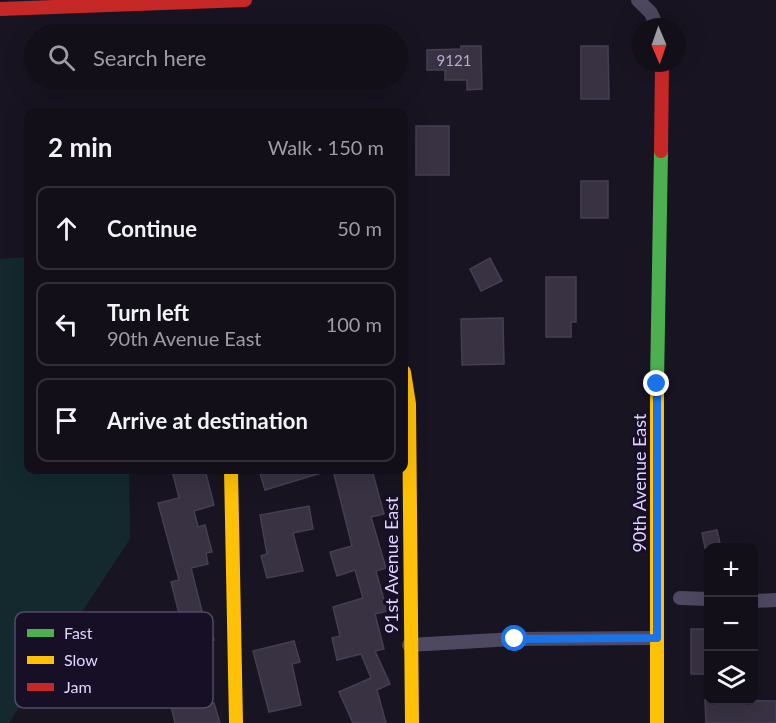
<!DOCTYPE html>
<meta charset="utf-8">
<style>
body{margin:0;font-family:Lato,sans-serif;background:#1f1d26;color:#f1f3f6}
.controls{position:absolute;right:18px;bottom:18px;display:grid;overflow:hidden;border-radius:12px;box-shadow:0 6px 24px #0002}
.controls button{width:54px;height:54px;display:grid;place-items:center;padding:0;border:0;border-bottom:2px solid #312f38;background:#120f19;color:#f1f3f6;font:30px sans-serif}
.compass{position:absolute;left:632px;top:18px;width:54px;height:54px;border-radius:50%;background:#120f19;box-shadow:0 6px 24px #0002;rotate:178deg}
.stop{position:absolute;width:18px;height:18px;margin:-14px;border:4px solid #1a73e8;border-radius:50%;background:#fff}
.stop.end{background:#1a73e8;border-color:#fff;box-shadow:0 2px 6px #0008}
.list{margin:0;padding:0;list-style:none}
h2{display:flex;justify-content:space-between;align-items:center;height:78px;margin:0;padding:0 24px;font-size:26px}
h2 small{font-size:20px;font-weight:400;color:#9c9ca2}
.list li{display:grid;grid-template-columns:39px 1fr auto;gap:18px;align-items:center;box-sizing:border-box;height:84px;margin:0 12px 12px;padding:0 12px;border:2px solid #312f38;border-radius:12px}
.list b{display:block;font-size:22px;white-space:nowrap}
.list p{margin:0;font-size:20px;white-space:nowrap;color:#9c9ca2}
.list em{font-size:20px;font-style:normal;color:#9c9ca2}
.icon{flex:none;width:33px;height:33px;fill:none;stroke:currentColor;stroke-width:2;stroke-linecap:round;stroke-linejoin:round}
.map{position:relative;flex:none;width:776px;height:723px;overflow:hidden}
.search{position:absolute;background:#120f19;box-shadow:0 6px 24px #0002;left:24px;top:24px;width:384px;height:66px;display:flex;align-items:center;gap:15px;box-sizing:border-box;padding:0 21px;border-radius:33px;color:#9c9ca2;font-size:22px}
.panel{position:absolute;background:#120f19;box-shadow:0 6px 24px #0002;left:24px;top:108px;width:384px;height:366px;border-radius:12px}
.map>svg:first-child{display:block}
.green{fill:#13292e}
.building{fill:#383243;stroke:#463f54;stroke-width:1.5}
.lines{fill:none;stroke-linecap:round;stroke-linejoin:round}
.street{stroke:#4e4961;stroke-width:14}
.fast{stroke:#4caf50;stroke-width:14}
.slow{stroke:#ffc107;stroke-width:14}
.jam{stroke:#c62828;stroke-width:14}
.route{stroke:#1a73e8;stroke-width:8}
.labels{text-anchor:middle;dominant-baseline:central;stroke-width:6;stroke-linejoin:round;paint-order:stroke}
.number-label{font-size:15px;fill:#b6acd0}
.street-label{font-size:18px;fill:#e0d4ff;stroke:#170f26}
.key{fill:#170f26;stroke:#534a67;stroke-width:1.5}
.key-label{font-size:16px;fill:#e0d4ff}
</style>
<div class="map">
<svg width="776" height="723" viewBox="0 0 776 723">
<rect width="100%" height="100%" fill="#181421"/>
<path class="green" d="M 28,257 L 28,470 L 129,470 L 130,539 L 9,723 L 0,723 L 0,259 Z"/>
<path class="building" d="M 461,46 L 481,46 L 482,89 L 467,90 L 467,80 L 445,80 L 445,70 L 427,70 L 427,50 L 461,49 Z
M 581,46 L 608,46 L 609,99 L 581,99 Z
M 416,126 L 449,126 L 449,175 L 416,175 Z
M 581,181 L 608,181 L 608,218 L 581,218 Z
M 490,258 L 502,281 L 481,291 L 470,269 Z
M 546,277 L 576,277 L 576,322 L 571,322 L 571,337 L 546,337 Z
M 503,318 L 504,364 L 462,365 L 461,319 Z
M 172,470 L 205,470 L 214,505 L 194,511 L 198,527 L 205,525 L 212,552 L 206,553 L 208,564 L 191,568 L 204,619 L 208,618 L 214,640 L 191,646 L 204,706 L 214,703 L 220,723 L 175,723 L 164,675 L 182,671 L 170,628 L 182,625 L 171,582 L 179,580 L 158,503 L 179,498 Z
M 259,470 L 320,470 L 321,473 L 265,490 Z
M 333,470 L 372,470 L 384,514 L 371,517 L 386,568 L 376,571 L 387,611 L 375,614 L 384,649 L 375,651 L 390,684 L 377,690 L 386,723 L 353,723 L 339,692 L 371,678 L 361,654 L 337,660 L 332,638 L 340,636 L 333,607 L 363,598 L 355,570 L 337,576 L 330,552 L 352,546 Z
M 309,506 L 313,529 L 293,533 L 303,571 L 267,578 L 261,556 L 267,554 L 260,515 Z
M 717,530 L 721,548 L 705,548 L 702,533 Z
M 691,629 L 708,629 L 708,674 L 691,674 Z
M 294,641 L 300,662 L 292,664 L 301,705 L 269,712 L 253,651 Z
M 705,700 L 776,701 L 776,723 L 706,723 Z"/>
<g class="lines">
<path class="street" d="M 638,0 L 651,13 L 657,27
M 680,598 L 708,599
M 754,601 L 776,600
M 409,645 L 515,639 L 657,638"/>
<path class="fast" d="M 657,383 L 661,151"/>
<path class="slow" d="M 404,372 L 409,404 L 412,723
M 231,470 L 236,723
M 657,723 L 657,383"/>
<path class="jam" d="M 0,9 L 245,0
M 661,151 L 662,63"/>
</g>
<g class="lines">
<path class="route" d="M 515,639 L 657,638 L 657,384"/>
</g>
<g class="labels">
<g class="number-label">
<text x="454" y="60">9121</text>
</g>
<g class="street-label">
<text transform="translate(639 483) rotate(-90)">90th Avenue East</text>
<text transform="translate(391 565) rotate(-90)">91st Avenue East</text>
</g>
</g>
<rect x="15" y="612" width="198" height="96" rx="9" class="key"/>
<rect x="27" y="629" width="27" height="8" fill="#4caf50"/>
<rect x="27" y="656" width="27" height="8" fill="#ffc107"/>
<rect x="27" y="683" width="27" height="8" fill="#c62828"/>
<g class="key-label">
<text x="64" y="639">Fast</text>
<text x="64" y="666">Slow</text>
<text x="64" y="693">Jam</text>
</g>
</svg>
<div class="controls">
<button>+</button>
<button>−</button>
<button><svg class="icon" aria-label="layers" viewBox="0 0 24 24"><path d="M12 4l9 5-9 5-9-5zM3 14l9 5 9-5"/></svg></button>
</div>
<svg class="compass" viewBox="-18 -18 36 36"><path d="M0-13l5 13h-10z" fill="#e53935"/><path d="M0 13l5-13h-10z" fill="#9c9ca2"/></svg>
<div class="stop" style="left:515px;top:639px"></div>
<div class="stop end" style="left:657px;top:384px"></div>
<div class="search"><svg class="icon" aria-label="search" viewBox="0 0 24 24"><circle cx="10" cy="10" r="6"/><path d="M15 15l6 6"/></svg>Search here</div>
<section class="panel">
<h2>2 min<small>Walk · 150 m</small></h2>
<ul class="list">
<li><svg class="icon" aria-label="ahead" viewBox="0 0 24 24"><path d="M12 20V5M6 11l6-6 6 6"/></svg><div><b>Continue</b></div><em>50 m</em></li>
<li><svg class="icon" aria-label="left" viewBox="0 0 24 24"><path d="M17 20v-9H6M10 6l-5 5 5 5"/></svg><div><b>Turn left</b><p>90th Avenue East</p></div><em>100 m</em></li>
<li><svg class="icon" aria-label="arrive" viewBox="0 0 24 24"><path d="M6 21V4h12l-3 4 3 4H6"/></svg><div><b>Arrive at destination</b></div></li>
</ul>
</section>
</div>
